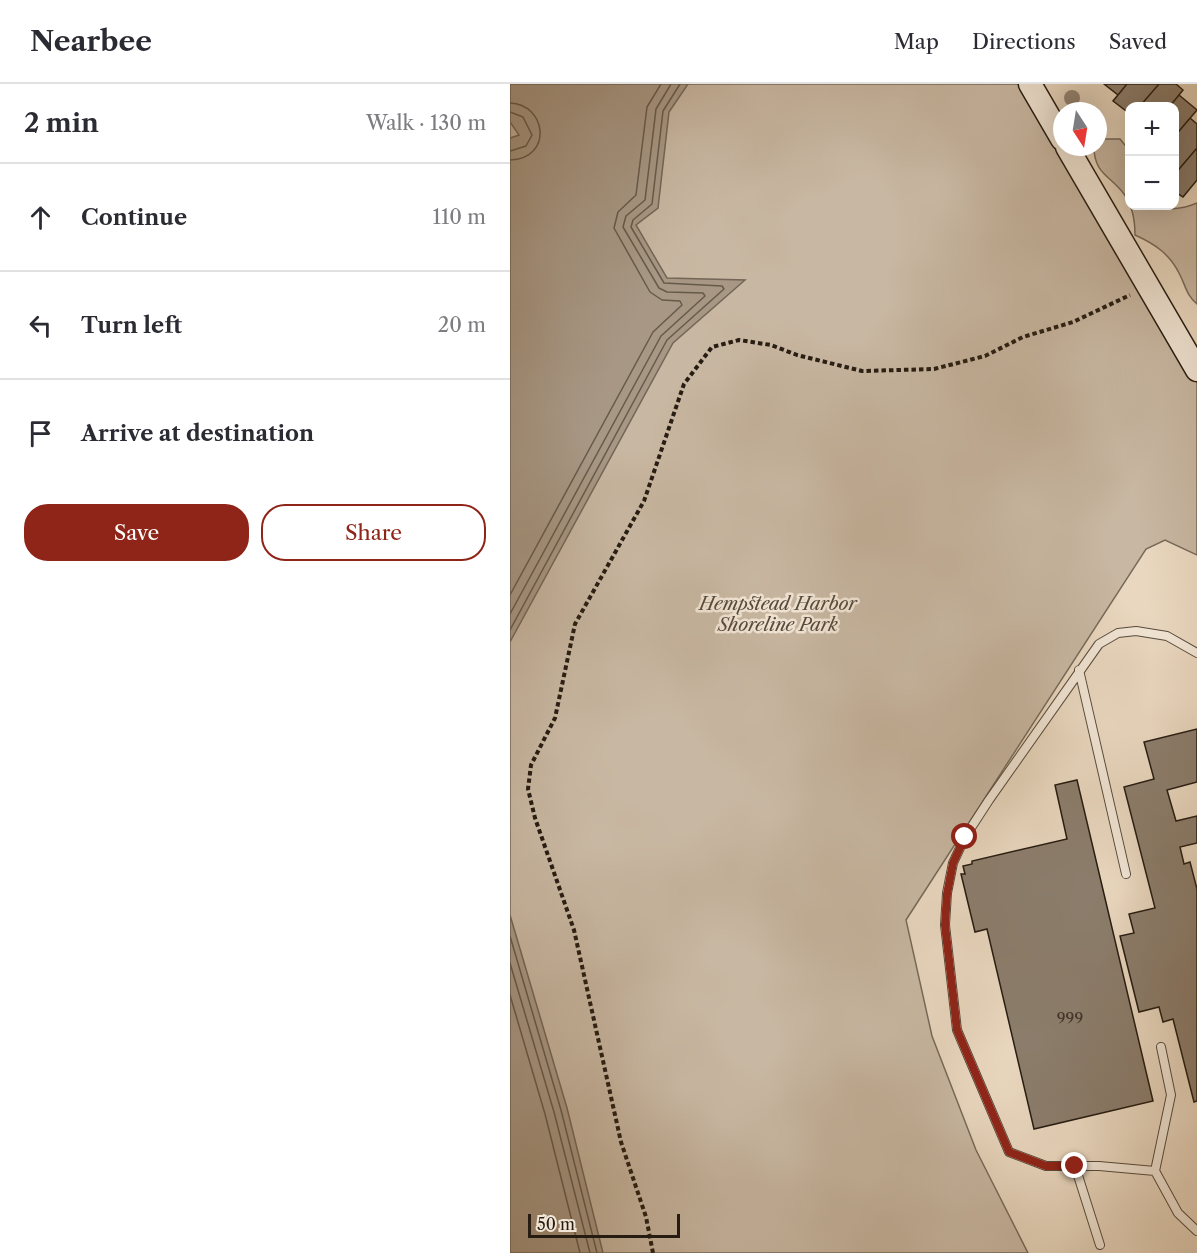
<!DOCTYPE html>
<meta charset="utf-8">
<style>
body{margin:0;font-family:"Libre Caslon Text",serif;background:#f7f7f7;color:#2b2b33}
.controls{position:absolute;right:18px;top:18px;display:grid;overflow:hidden;border-radius:12px;box-shadow:0 6px 24px #0002}
.controls button{width:54px;height:54px;display:grid;place-items:center;padding:0;border:0;border-bottom:2px solid #e1e1e2;background:#fff;color:#2b2b33;font:30px sans-serif}
.compass{position:absolute;left:543px;top:18px;width:54px;height:54px;border-radius:50%;background:#fff;box-shadow:0 6px 24px #0002;rotate:168deg}
.scale{position:absolute;left:18px;bottom:15px;width:152px;box-sizing:border-box;padding-left:6px;border:3px solid #261c12;border-top:0;font-size:16px;line-height:21px;white-space:nowrap;color:#261c12;-webkit-text-stroke:4px #f1e5d5;paint-order:stroke}
.stop{position:absolute;width:18px;height:18px;margin:-14px;border:4px solid #8f2418;border-radius:50%;background:#fff}
.stop.end{background:#8f2418;border-color:#fff;box-shadow:0 2px 6px #0008}
.list{margin:0;padding:0;list-style:none}
h2{display:flex;justify-content:space-between;align-items:center;height:78px;margin:0;padding:0 24px;font-size:26px}
h2 small{font-size:20px;font-weight:400;color:#7c7c81}
.list li{display:grid;grid-template-columns:39px 1fr auto;gap:18px;align-items:center;box-sizing:border-box;height:108px;padding:0 24px;border-top:2px solid #e1e1e2}
.list b{display:block;font-size:22px;white-space:nowrap}
.list em{font-size:20px;font-style:normal;color:#7c7c81}
.actions{display:flex;gap:12px;padding:18px 24px}
.actions a{flex:1;padding:14px 0;border:2px solid #8f2418;border-radius:24px;text-align:center;font-size:21px;color:#8f2418}
.actions .main{background:#8f2418;color:#fff}
.icon{flex:none;width:33px;height:33px;fill:none;stroke:currentColor;stroke-width:2;stroke-linecap:round;stroke-linejoin:round}
.map{position:relative;flex:none;width:687px;height:1169px;overflow:hidden}
header{display:flex;align-items:center;gap:36px;box-sizing:border-box;height:84px;padding:0 30px;background:#fff;border-bottom:2px solid #e1e1e2}
header strong{font-size:28px}
nav{display:flex;gap:33px;margin-inline-start:auto;font-size:21px}
main{display:flex}
aside{flex:1;background:#fff}
.map>svg:first-child{display:block}
.green{fill:#c8b7a2;stroke:#776a5a;stroke-width:1.5}
.water{fill:#a79784;stroke:#736656;stroke-width:1.5}
.lines{fill:none;stroke-linecap:round;stroke-linejoin:round}
.shore{stroke:#665a4b;stroke-width:1.5}
.building{fill:#8b7d6c;stroke:#261c12;stroke-width:1.5}
.service-casing{stroke:#574b3d;stroke-width:10}
.secondary-casing{stroke:#261c12;stroke-width:25}
.path{stroke:#261c12;stroke-width:4;stroke-dasharray:4.5 3;stroke-linecap:butt}
.service{stroke:#f1e5d5;stroke-width:8}
.secondary{stroke:#f1e5d5;stroke-width:22}
.tree{fill:#998978}
.route{stroke:#8f2418;stroke-width:8}
.labels{text-anchor:middle;dominant-baseline:central;stroke-width:5;stroke-linejoin:round;paint-order:stroke}
.number-label{font-size:15px;fill:#3f3428}
.park-label{font-size:18px;font-style:italic;fill:#574a3d;stroke:#f1e5d5}
</style>
<header>
<strong>Nearbee</strong>
<nav><a>Map</a><a>Directions</a><a>Saved</a></nav>
</header>
<main>
<aside>
<h2>2 min<small>Walk · 130 m</small></h2>
<ul class="list">
<li><svg class="icon" aria-label="ahead" viewBox="0 0 24 24"><path d="M12 20V5M6 11l6-6 6 6"/></svg><div><b>Continue</b></div><em>110 m</em></li>
<li><svg class="icon" aria-label="left" viewBox="0 0 24 24"><path d="M17 20v-9H6M10 6l-5 5 5 5"/></svg><div><b>Turn left</b></div><em>20 m</em></li>
<li><svg class="icon" aria-label="arrive" viewBox="0 0 24 24"><path d="M6 21V4h12l-3 4 3 4H6"/></svg><div><b>Arrive at destination</b></div></li>
</ul>
<div class="actions"><a class="main">Save</a><a>Share</a></div>
</aside>
<div class="map">
<svg width="687" height="1169" viewBox="0 0 687 1169">
<rect width="100%" height="100%" fill="#e9d7bf"/>
<filter id="stains"><feTurbulence type="fractalNoise" baseFrequency=".00333" numOctaves="4"/><feColorMatrix values="0 0 0 0 .2 0 0 0 0 .09 0 0 0 0 .02 0 0 0 .5 -.17"/></filter>
<radialGradient id="worn" r=".72"><stop offset=".6" stop-color="#630" stop-opacity="0"/><stop offset="1" stop-color="#630" stop-opacity=".3"/></radialGradient>
<path class="green" d="M 0,0 L 520,0 L 687,284 L 687,471 L 655,456 L 636,465 L 396,836 L 422,952 L 466,1066 L 518,1169 L 0,1169 Z
M 592,55 L 610,55 L 619,66 L 620,122 C 644,122 663,130 687,119 L 687,220 C 677,212 676,203 670,191 C 660,170 645,160 625,151 C 625,137 622,121 614,110 C 601,92 584,90 584,63 L 588,63 L 588,57 Z"/>
<path class="water" d="M 0,0 L 178,0 L 159,28 L 148,124 L 126,141 L 157,194 L 235,196 L 163,259 L 0,558 L 0,54 L 9,51 L 0,38 Z
M 0,831 L 57,1024 L 93,1169 L 0,1169 Z"/>
<g class="lines">
<path class="shore" d="M 0,19 C 36,20 44,74 0,76
M 0,28 L 13,33 L 22,51 L 16,62 L 0,67
M 0,511 L 143,248 L 172,221 L 170,217 L 152,216 L 140,208 L 104,144 L 108,128 L 126,111 L 137,23 L 151,0
M 0,530 L 151,252 L 195,212 L 193,209 L 157,208 L 149,204 L 113,143 L 116,132 L 135,116 L 146,25 L 161,0
M 0,546 L 157,256 L 214,205 L 212,202 L 154,199 L 121,143 L 123,136 L 142,120 L 153,27 L 170,0
M 0,852 L 51,1026 L 87,1169
M 0,879 L 44,1028 L 80,1169
M 0,911 L 35,1030 L 70,1169"/>
</g>
<path class="building" d="M 594,0 L 617,0 L 608,11 Z
M 617,0 L 649,0 L 630,22 L 620,22 L 620,30 L 603,17 Z
M 649,0 L 666,0 L 673,6 L 660,22 L 630,22 Z
M 669,11 L 687,26 L 664,53 L 664,22 L 660,22 Z
M 680,34 L 687,40 L 687,64 L 664,91 L 664,53 Z
M 687,64 L 687,96 L 673,113 L 664,107 L 664,91 Z
M 687,645 L 687,698 L 657,706 L 666,737 L 687,732 L 687,759 L 670,763 L 674,780 L 680,778 L 687,805 L 687,1017 L 684,1018 L 663,935 L 653,938 L 649,923 L 629,928 L 610,852 L 624,849 L 619,830 L 645,824 L 614,703 L 644,695 L 634,658 Z
M 567,696 L 643,1017 L 524,1045 L 477,845 L 465,848 L 451,790 L 455,790 L 453,782 L 462,780 L 462,777 L 557,755 L 545,701 Z"/>
<g class="lines">
<g class="service-casing">
<path id="service" d="M 687,569 L 657,552 L 626,547 L 608,549 L 589,560 L 479,716 L 455,753 L 443,779 L 437,809 L 435,841 L 447,946 L 499,1068 L 536,1082 L 589,1082 L 645,1087 L 668,1129 L 687,1147
M 569,586 L 616,790
M 565,1082 L 590,1161
M 645,1087 L 661,1011 L 651,963"/>
</g>
<g class="secondary-casing">
<path id="secondary" d="M 520,0 L 552,55
M 557,63 L 687,286"/>
</g>
<path class="path" d="M 143,1169 L 136,1133 L 111,1058 L 64,846 L 25,734 L 18,705 L 21,681 L 45,634 L 65,540 L 134,417 L 174,300 L 202,263 L 229,256 L 261,261 L 287,271 L 352,287 L 424,285 L 475,272 L 513,253 L 563,238 L 620,211"/>
<use href="#service" class="service"/>
<use href="#secondary" class="secondary"/>
</g>
<circle class="tree" cx="562" cy="14" r="8"/>
<g class="lines">
<path class="route" d="M 455,753 L 443,779 L 437,810 L 435,841 L 447,946 L 499,1068 L 536,1082 L 565,1082"/>
</g>
<g class="labels">
<g class="number-label">
<text x="560" y="933">999</text>
</g>
<g class="park-label">
<text x="268" y="520">Hempstead Harbor<tspan x="268" dy="21">Shoreline Park</tspan></text>
</g>
</g>
<rect width="100%" height="100%" filter="url(#stains)"/>
<rect width="100%" height="100%" fill="url(#worn)"/>
</svg>
<div class="controls">
<button>+</button>
<button>−</button>
</div>
<svg class="compass" viewBox="-18 -18 36 36"><path d="M0-13l5 13h-10z" fill="#e53935"/><path d="M0 13l5-13h-10z" fill="#7c7c81"/></svg>
<div class="scale">50 m</div>
<div class="stop" style="left:455px;top:753px"></div>
<div class="stop end" style="left:565px;top:1082px"></div>
</div>
</main>
